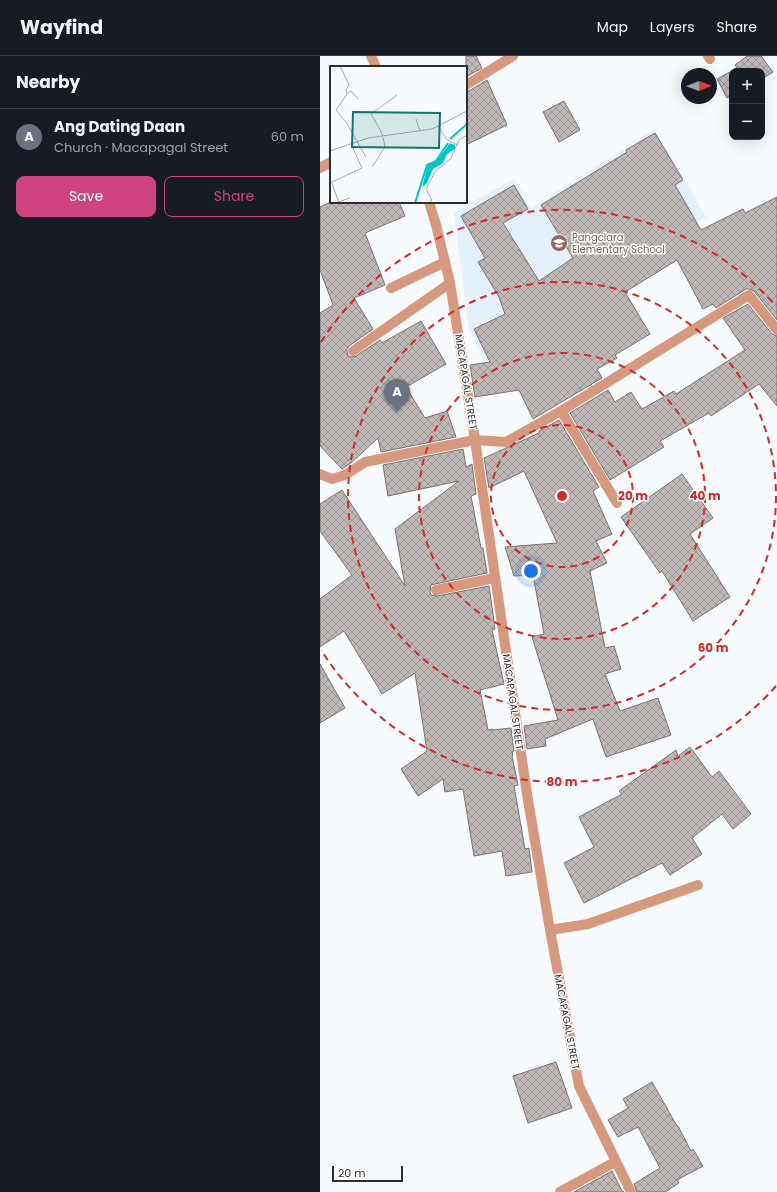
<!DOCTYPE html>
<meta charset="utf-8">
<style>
body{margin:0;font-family:Poppins,sans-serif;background:#242831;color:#f1f3f6}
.controls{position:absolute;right:12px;top:12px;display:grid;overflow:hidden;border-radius:8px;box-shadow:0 4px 16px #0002}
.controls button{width:36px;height:36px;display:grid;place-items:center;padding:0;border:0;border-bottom:1px solid #363941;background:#171b24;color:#f1f3f6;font:20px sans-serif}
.compass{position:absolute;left:361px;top:12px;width:36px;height:36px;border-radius:50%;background:#171b24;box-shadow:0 4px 16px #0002;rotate:89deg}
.scale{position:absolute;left:12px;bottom:10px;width:71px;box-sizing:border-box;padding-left:4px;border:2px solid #2d2e30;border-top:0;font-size:11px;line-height:14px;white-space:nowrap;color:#2d2e30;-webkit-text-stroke:3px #fff;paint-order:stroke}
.you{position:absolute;left:211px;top:515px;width:14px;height:14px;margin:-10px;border:3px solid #fff;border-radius:50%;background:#1a73e8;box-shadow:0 0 0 6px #1a73e833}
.badge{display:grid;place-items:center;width:26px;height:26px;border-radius:50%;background:#cd447f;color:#fff;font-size:13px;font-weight:700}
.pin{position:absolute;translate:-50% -33px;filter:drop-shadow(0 1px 2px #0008)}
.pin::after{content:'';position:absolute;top:21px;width:14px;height:12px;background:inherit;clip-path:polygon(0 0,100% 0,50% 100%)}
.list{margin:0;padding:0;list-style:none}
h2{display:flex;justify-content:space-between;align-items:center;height:52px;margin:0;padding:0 16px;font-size:17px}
h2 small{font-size:13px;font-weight:400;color:#9ea1a6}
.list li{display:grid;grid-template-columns:26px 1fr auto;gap:12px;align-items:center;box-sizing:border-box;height:56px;padding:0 16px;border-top:1px solid #363941}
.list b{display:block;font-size:15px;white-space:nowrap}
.list p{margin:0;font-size:13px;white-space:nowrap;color:#9ea1a6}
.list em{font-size:13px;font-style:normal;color:#9ea1a6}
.actions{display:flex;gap:8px;padding:12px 16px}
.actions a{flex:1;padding:9px 0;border:1px solid #cd447f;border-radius:8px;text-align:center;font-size:14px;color:#cd447f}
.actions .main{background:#cd447f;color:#fff}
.map{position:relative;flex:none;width:457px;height:1136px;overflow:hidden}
header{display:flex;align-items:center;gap:24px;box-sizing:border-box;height:56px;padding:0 20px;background:#171b24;border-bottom:1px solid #363941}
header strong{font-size:19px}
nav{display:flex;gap:22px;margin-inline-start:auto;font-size:14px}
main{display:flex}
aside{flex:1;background:#171b24}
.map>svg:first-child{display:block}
.built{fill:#e4f0fa}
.building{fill:url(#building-cross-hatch);stroke:#787271}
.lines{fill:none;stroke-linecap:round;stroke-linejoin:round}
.service{stroke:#d7997e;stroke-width:10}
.minor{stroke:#d7997e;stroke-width:10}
.tertiary{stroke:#d7997e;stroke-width:10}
.ring{fill:none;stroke:#d62828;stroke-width:2;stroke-dasharray:7 5}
.labels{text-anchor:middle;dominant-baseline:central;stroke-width:3;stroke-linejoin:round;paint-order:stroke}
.education-label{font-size:10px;fill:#785e54;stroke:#fff;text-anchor:start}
.street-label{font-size:10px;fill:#2d2e30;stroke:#fff}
.inset-river{fill:none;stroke:#00c5c6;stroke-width:2}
.inset-road{fill:none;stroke:#a6a9ac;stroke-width:1}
.view{fill:#0f766e;fill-opacity:0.15;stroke:#0f766e;stroke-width:2}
.inset-edge{fill:none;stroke:#2d2e30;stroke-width:2}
.centre{fill:#d62828;stroke:#fff;stroke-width:2}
.ring-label{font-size:12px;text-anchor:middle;font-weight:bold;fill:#d62828;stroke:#fff;stroke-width:3;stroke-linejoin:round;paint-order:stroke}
</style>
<header>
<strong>Wayfind</strong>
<nav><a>Map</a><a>Layers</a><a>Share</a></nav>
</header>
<main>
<aside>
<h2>Nearby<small></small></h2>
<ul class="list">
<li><span class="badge" style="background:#6b7280">A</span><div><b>Ang Dating Daan</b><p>Church · Macapagal Street</p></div><em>60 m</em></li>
</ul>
<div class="actions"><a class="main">Save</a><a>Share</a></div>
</aside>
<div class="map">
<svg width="457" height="1136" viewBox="0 0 457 1136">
<defs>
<pattern id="building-cross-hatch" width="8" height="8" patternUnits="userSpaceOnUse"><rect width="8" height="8" fill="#beb8b7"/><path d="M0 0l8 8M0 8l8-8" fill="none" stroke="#9b9695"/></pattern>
</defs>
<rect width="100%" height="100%" fill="#f7fbfe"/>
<path class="built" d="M 335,73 L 386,161 L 295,213 L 243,262 L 164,305 L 149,273 L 134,157 L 194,122 L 211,152 Z"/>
<path class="building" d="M 146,0 L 156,0 L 162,12 L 146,21 Z
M 427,0 L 441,0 L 453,16 L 442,23 L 442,15 L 412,15 L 412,39 L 407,42 L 397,23 L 417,12 L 415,9 Z
M 167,24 L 187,69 L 146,89 L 146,35 L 149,35 Z
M 244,45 L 260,74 L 239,86 L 223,56 Z
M 335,77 L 363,124 L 355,129 L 381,174 L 423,153 L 425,157 L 457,141 L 457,264 L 434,235 L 429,233 L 426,233 L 396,252 L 393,248 L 383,253 L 357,204 L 305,236 L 330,278 L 295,299 L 297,302 L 277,313 L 282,322 L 213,363 L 199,334 L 155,341 L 150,309 L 170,306 L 154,273 L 185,258 L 179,241 L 158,206 L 165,202 L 141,160 L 194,129 L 208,153 L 183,167 L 219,225 L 253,202 L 221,149 L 307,96 L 306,94 Z
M 11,146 L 79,146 L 85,160 L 45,177 L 65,229 L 34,242 L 53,273 L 29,290 L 27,293 L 27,296 L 28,299 L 31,301 L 36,300 L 60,284 L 62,287 L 101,265 L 126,308 L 86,331 L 105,362 L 127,355 L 136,381 L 61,396 L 58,382 L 31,407 L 22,413 L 0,390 L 0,257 L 13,249 L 0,214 L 0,151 Z
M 428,248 L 452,278 L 457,280 L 457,350 L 439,328 L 391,360 L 389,357 L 340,385 L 344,391 L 290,424 L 250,357 L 288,334 L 295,346 L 311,336 L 322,353 L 354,335 L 356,338 L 425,294 L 403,262 Z
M 239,364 L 279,431 L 273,435 L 292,478 L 276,485 L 287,507 L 270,515 L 285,592 L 294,590 L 301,613 L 285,618 L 300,655 L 338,642 L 351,679 L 286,701 L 273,663 L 225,683 L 226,690 L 207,693 L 204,670 L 238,664 L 212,581 L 224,578 L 213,519 L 194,520 L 185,491 L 237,487 L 204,415 L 169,432 L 164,402 L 219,377 L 219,375 Z
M 143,393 L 146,411 L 152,408 L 156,438 L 151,440 L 161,492 L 163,492 L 167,517 L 115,528 L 111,529 L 110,535 L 111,539 L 117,540 L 169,530 L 175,573 L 172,574 L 184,628 L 160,634 L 168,674 L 173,673 L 173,674 L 191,672 L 194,695 L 192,696 L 193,700 L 192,700 L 198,729 L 194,730 L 205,793 L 209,792 L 212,816 L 186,820 L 182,795 L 154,800 L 143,733 L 125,736 L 123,723 L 98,740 L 81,713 L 107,695 L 95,617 L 62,638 L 24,575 L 0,591 L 0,543 L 32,519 L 0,475 L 0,448 L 22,434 L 85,530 L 75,473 L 139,425 L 68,440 L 63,409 Z
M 362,418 L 393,462 L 370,478 L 410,541 L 373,565 L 342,515 L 340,517 L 301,461 Z
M 0,608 L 25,652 L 0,667 Z
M 370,691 L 392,721 L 399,715 L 431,758 L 413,773 L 402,758 L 372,782 L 382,798 L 350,819 L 342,807 L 264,847 L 244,807 L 274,791 L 259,761 L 302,738 L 299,735 L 356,694 L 358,700 Z
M 236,1006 L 252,1052 L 208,1067 L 193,1020 Z
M 332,1026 L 357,1070 L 358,1070 L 371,1095 L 373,1093 L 383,1110 L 357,1124 L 359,1127 L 345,1136 L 317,1136 L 314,1128 L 340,1112 L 318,1071 L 298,1081 L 288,1064 L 308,1052 L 303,1043 Z
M 292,1115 L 302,1135 L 303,1135 L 304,1136 L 254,1136 Z"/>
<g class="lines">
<path class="service" d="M 388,0 L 390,3
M 71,232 L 125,206
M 33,295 L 130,227
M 241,355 L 297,447
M 116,534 L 175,522
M 230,874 L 268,868 L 378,829"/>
<path class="minor" d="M 146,29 L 193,0
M 0,112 L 11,106
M 0,418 L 12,423 L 25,419 L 45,406 L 155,384 L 186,386 L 241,355 L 429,239 L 457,274
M 240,1136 L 295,1106"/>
<path class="tertiary" d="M 51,0 L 56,11
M 109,146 L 116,169 L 130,227 L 155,384 L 207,738 L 230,874 L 259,1030 L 311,1136"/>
</g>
<g class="ring">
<circle cx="242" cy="440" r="71"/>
<circle cx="242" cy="440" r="143"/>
<circle cx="242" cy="440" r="214"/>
<path d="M456 630A286 286 0 0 1 1 594M1 286A286 286 0 0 1 456 250"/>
</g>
<defs>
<g id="school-disc" transform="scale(0.9)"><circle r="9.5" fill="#8d6e63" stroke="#fff"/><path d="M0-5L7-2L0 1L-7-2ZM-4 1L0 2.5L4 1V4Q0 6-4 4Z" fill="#fff"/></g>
</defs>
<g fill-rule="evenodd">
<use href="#school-disc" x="239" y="187"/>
</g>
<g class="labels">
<g class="education-label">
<text x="252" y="181">Pangclara<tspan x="252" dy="12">Elementary School</tspan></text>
</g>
<g class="street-label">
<text transform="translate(146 326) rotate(81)">MACAPAGAL STREET</text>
<text transform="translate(193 646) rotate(82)">MACAPAGAL STREET</text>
<text transform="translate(247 966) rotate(79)">MACAPAGAL STREET</text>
</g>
</g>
<g transform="translate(10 10)">
<rect width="137" height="137" fill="#f7fbfe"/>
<path d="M 120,77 L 125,79 L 125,83 L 117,88 L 113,97 L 103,103 L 97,117 L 92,121 L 98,98 L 106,96 Z" fill="#00c5c6"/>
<path class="inset-river" d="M 120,73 L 137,58M 85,137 L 97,99 L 106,95 L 118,77"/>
<path class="inset-road" d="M 10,0 L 19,19 L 16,24 L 17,28 L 6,44 L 16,56 L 36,91M 17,28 L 21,25 L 28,33M 86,53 L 90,65M 108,60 L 117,74 L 128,79M 0,85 L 38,72 L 102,63 L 137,45M 42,101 L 55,81 L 52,67 L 41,48 L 67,29M 0,117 L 32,102 L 21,78M 2,117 L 9,137M 8,136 L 20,132M 98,137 L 102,134 L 96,123 L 105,106 L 121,92 L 129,74 L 137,69"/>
<path class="view" d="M 23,46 L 110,47 L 109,82 L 22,81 Z"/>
<rect width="137" height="137" class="inset-edge"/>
</g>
<circle cx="242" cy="440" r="6" class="centre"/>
<g class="ring-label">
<text x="313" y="444">20 m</text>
<text x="385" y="444">40 m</text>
<text x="393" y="596">60 m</text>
<text x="242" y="730">80 m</text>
</g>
</svg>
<div class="controls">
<button>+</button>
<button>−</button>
</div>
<svg class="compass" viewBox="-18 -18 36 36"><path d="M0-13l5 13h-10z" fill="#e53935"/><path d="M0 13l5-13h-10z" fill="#9ea1a6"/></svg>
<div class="scale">20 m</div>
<div class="you"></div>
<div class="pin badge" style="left:77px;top:356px;background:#6b7280">A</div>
</div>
</main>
